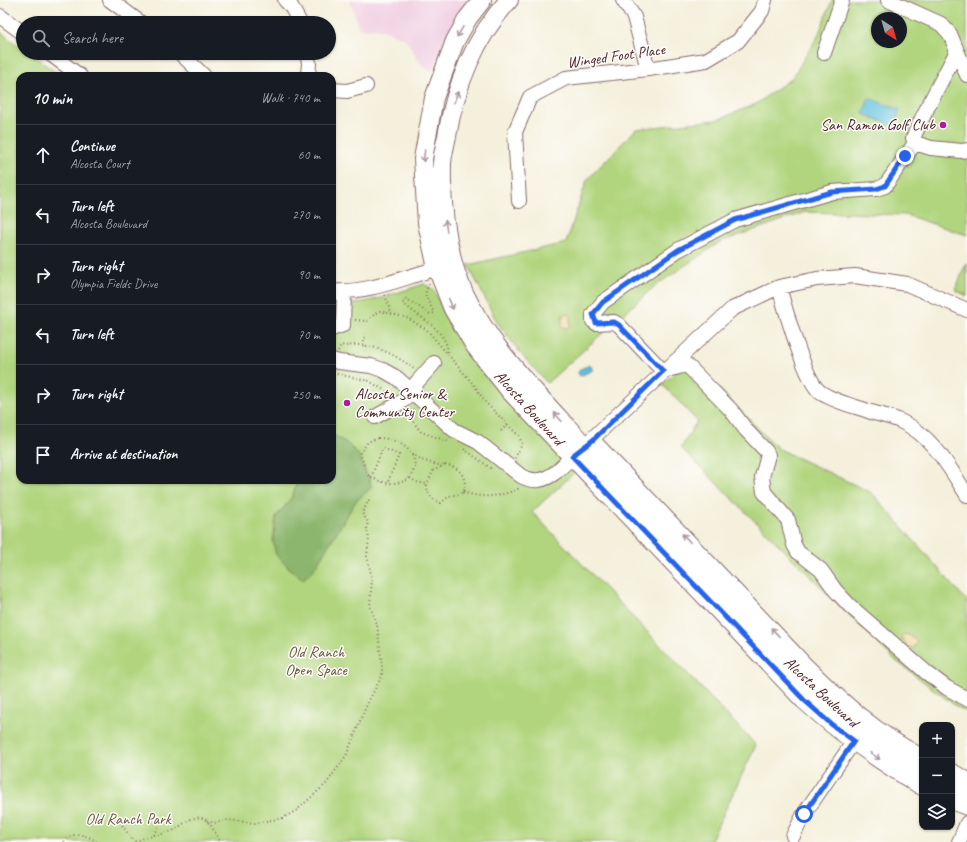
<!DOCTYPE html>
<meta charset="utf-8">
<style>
body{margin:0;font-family:Caveat,sans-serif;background:#242831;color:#f1f3f6}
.controls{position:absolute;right:12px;bottom:12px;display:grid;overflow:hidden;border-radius:8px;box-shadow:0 1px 3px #0004}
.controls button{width:36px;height:36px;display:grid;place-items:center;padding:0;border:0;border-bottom:1px solid #363941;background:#171b24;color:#f1f3f6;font:20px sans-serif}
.compass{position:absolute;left:871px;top:12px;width:36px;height:36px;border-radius:50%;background:#171b24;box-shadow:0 1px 3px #0004;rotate:143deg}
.stop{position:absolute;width:12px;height:12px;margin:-9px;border:3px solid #2563eb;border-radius:50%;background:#fff}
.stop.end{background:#2563eb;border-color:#fff;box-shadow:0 1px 4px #0008}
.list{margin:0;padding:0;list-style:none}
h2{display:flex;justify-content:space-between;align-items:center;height:52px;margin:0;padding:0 16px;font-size:17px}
h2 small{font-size:13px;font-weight:400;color:#9ea1a6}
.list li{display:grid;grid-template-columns:26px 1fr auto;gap:12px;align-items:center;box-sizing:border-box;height:60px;padding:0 16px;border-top:1px solid #363941}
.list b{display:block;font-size:15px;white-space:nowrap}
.list p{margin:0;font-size:13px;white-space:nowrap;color:#9ea1a6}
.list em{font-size:13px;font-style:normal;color:#9ea1a6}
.icon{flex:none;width:22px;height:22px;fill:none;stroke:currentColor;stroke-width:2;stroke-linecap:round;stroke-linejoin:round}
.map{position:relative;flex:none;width:967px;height:842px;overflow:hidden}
.search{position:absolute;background:#171b24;box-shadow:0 1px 3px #0004;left:16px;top:16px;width:320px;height:44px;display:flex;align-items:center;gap:10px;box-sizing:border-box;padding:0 14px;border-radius:22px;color:#9ea1a6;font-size:15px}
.panel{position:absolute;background:#171b24;box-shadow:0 1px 3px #0004;left:16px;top:72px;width:320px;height:412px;border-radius:12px}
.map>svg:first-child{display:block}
.built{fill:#f1d0e3}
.green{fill:#b1d57e;stroke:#7e7a54;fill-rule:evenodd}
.forest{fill:#8cb66d;stroke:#6b6a4c}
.sand{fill:#eeda9e;stroke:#9c7c64}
.water{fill:#60c0de;stroke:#557084}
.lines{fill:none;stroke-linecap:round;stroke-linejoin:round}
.minor-casing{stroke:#866869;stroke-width:16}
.major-casing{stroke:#866869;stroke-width:20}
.path{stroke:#866869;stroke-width:2;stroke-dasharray:1 3;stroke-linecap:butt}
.minor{stroke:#fff;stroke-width:14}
.major{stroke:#fff;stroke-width:18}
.oneway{stroke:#ae9aa0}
.route{stroke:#2563eb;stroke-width:5}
.poi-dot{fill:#b5179e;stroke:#fdfcf7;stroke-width:1.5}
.labels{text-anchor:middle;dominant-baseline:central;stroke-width:3;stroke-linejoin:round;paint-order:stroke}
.street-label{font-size:16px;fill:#4a1f2b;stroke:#fdfcf7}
.poi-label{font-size:16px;fill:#4a1f2b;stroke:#fdfcf7;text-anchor:end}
.park-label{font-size:16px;fill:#695644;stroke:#fdfcf7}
</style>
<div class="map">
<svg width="967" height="842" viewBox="0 0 967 842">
<rect width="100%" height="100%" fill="#fdfcf7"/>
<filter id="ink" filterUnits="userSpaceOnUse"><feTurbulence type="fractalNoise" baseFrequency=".025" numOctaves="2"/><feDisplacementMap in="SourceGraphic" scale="8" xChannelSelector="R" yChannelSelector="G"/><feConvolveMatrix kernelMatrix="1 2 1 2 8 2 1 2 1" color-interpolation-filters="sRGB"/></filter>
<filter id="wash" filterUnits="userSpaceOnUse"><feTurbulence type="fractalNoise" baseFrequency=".012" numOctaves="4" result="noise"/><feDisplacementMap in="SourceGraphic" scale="16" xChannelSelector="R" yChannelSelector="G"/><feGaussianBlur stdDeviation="0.9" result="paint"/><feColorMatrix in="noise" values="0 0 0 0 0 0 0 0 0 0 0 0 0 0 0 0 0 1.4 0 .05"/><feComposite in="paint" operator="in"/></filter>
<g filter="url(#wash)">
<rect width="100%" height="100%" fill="#f4f0dc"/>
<path class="built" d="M 350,0 L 470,0 L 453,29 L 433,71 L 424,68 L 404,38 L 376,28 L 359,29 Z"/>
<path class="green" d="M 832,0 L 967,0 L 967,235 L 906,215 L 805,212 L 720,242 L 655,286 L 547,383 L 521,354 L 497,322 L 468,265 L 566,243 L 587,180 L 636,129 L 717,120 L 756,104 L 792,78 L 818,36 ZM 877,18 L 901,18 L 901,42 L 877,42 Z
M 0,32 L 23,49 L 23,53 L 29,53 L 61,76 L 20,76 L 20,480 L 332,480 L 332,302 L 350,305 L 381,298 L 424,284 L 434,290 L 445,316 L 462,346 L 481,371 L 574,473 L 532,512 L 756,745 L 710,842 L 0,842 Z
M 967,262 L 967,296 L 955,290 Z
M 690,360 L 779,449 L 872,493 L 967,601 L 967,712 L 957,707 L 895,660 L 681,448 L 697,421 L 662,384 Z"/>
<path class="forest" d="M 332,434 L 348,444 L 358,454 L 372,487 L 356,501 L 312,572 L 303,579 L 292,571 L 276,555 L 273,542 L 276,517 L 292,497 L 298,480 L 332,480 Z"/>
<path class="sand" d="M 565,313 L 570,315 L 570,327 L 564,328 L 562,326 L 562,317 Z
M 904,634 L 909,635 L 917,642 L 914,648 L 908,647 L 901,637 Z"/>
<path class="water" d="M 869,98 L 900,110 L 894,126 L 863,114 Z
M 590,365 L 593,370 L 580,376 L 578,373 L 580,369 Z"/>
</g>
<g filter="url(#ink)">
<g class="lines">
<g class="minor-casing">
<path id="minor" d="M 110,0 L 141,23
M 285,0 L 291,6 L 300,23
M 623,0 L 634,17 L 648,69
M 888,0 L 941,24 L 950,34 L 967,75
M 0,16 L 23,33
M 957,51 C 942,80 926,108 913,138 L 915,143 L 931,148 L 962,151 L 967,150
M 49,53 L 80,76
M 180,53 L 204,76
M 307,53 L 309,63 L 308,76
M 824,53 L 842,0
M 332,90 L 347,91 L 366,86
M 915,143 L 885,186 L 876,189 L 832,192 L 735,220 L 678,250 L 603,302 L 593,314 L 593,321 L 596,323 L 614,322 L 619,325 L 663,371 L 687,365 L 731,410 L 746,430 L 766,451 L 768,455 L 762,477 L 764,492 L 788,520 L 794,545 L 798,552 L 821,570 L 835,590 L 850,606 L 927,673 L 947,688 L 967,699
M 519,201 L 515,132 L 530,97 L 566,78 L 648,69 L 706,60 L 738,41 L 762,11 L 765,0
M 779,287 C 785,308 805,380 820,392 C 834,402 855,406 871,412 C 881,415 891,417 900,421 C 932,435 949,467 967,495
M 332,291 C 370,294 409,275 446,266
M 332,329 L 343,325 L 344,292
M 332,360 L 339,362 L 371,366 L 383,370 L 397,378 L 454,430 L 478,442 L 521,476 C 534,483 544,481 556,472 L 732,309 L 779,287 L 817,279 L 855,276 L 907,284 L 967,310
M 411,389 L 434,363
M 375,417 L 400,403 L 414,392
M 593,440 L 806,665 C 841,700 877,733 922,756
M 952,771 L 967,779
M 793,836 L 804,814 L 854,741
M 959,842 L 967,823"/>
</g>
<g class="major-casing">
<path id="major" d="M 482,0 L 468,18 L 455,41 L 434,98 L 423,159 L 427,223 L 437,268 L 453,309 L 475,346 L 510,391 L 804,700 C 840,733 880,761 922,786
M 509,0 C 475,37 455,87 447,136 C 445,146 442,156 442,165 C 441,197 445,232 453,263 C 471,330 537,394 583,444 C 618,482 652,519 687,556 C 735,607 781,661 834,707 C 860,731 891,752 922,768
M 952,783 L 967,790
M 952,800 L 967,806"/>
</g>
<path class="path" d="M 429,284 L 425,294 L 434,313 L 430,314 L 407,299 L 404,298 L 402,302 C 418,318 447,328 448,354
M 385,295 L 391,313
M 355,320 L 367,321 L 376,313 L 380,311 L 408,318 L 427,330 L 474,385 L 486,403 L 519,436 L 522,444 L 515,458
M 363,346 L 365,334
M 338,351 L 341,345 C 348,347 353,344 360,345 C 380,347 398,356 414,369
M 337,374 L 369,381 L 392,395
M 406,412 L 421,432 L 450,442
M 408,415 L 414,409
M 501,431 L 508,424
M 378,438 C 396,438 415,448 415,468 L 409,479 C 395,486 380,484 367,474 L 360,453 L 368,442 Z
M 464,449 L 492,469
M 412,454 L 424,461 L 442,466
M 445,465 C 458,466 466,475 465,489 L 461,494 L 449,496 L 441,503 C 431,500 427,493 427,484 L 433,471 Z
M 371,477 L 383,448 L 399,455 L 387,484
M 410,478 L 416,482 L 427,484
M 463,492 C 483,499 501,497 520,488
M 207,821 L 214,823 L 228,820 L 255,823 L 283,818 L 297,810 L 326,784 L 346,756 L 367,704 L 382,676 L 382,666 L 377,624 L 370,606 L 372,579 L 367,556 L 369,538 L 367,528 L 368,522 L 362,513 L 370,498
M 120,822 L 134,842
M 154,835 L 159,826
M 64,842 C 71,830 89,835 97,842
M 135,842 C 148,835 161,836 174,830 C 182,826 191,815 202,818 C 210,820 216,836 221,842"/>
<use href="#minor" class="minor"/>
<use href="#major" class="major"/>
</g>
<defs><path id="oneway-shaft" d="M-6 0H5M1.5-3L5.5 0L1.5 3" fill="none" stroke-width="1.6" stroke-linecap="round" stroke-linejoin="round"/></defs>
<g class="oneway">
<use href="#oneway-shaft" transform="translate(460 32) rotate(120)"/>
<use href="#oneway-shaft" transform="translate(456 97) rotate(-69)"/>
<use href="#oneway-shaft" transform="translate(424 156) rotate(97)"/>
<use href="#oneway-shaft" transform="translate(446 226) rotate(-99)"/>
<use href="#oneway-shaft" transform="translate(451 304) rotate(68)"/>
<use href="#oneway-shaft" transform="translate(558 417) rotate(-132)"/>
<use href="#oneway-shaft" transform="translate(686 538) rotate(-134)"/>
<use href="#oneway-shaft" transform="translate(775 632) rotate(-133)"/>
<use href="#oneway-shaft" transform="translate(875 756) rotate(35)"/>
</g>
</g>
<g class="lines" filter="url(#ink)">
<path class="route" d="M 804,814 L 854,741 L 831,724 L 804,700 L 572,456 L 593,440 L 663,371 L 619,325 L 614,322 L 596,323 L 593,314 L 603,302 L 678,250 L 735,220 L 832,192 L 876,189 L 885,186 L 905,156"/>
</g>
<g class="poi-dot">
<circle cx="943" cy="125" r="4"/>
<circle cx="347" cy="403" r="4"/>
</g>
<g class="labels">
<g class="street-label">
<text transform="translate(616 56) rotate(-8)">Winged Foot Place</text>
<text transform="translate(529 408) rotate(48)">Alcosta Boulevard</text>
<text transform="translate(821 692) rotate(43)">Alcosta Boulevard</text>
</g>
<g class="poi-label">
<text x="935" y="125">San Ramon Golf Club</text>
<text x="355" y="394" text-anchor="start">Alcosta Senior &amp;<tspan x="355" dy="18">Community Center</tspan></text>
</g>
<g class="park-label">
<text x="316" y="652">Old Ranch<tspan x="316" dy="18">Open Space</tspan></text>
<text x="128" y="819">Old Ranch Park</text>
</g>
</g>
</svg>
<div class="controls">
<button>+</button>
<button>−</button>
<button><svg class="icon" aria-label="layers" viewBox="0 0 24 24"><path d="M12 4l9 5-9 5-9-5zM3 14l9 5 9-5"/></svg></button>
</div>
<svg class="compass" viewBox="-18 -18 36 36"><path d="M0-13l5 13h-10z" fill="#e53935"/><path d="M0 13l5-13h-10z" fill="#9ea1a6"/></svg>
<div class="stop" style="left:804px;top:814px"></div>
<div class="stop end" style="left:905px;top:156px"></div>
<div class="search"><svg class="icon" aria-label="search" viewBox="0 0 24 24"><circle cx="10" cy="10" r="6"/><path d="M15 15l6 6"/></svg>Search here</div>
<section class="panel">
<h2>10 min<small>Walk · 740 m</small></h2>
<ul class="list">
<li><svg class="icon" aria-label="ahead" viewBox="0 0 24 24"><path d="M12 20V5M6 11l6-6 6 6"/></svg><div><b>Continue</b><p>Alcosta Court</p></div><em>60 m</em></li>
<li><svg class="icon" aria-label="left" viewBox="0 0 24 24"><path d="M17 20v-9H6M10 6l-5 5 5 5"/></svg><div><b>Turn left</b><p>Alcosta Boulevard</p></div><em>270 m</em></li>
<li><svg class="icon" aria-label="right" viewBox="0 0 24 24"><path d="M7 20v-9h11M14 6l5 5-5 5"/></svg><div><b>Turn right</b><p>Olympia Fields Drive</p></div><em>90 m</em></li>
<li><svg class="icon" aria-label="left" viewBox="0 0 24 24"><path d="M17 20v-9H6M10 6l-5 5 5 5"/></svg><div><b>Turn left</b></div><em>70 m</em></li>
<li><svg class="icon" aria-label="right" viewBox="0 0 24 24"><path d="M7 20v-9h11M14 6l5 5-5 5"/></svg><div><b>Turn right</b></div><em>250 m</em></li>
<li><svg class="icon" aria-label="arrive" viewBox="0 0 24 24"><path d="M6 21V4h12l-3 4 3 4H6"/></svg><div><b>Arrive at destination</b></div></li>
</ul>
</section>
</div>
